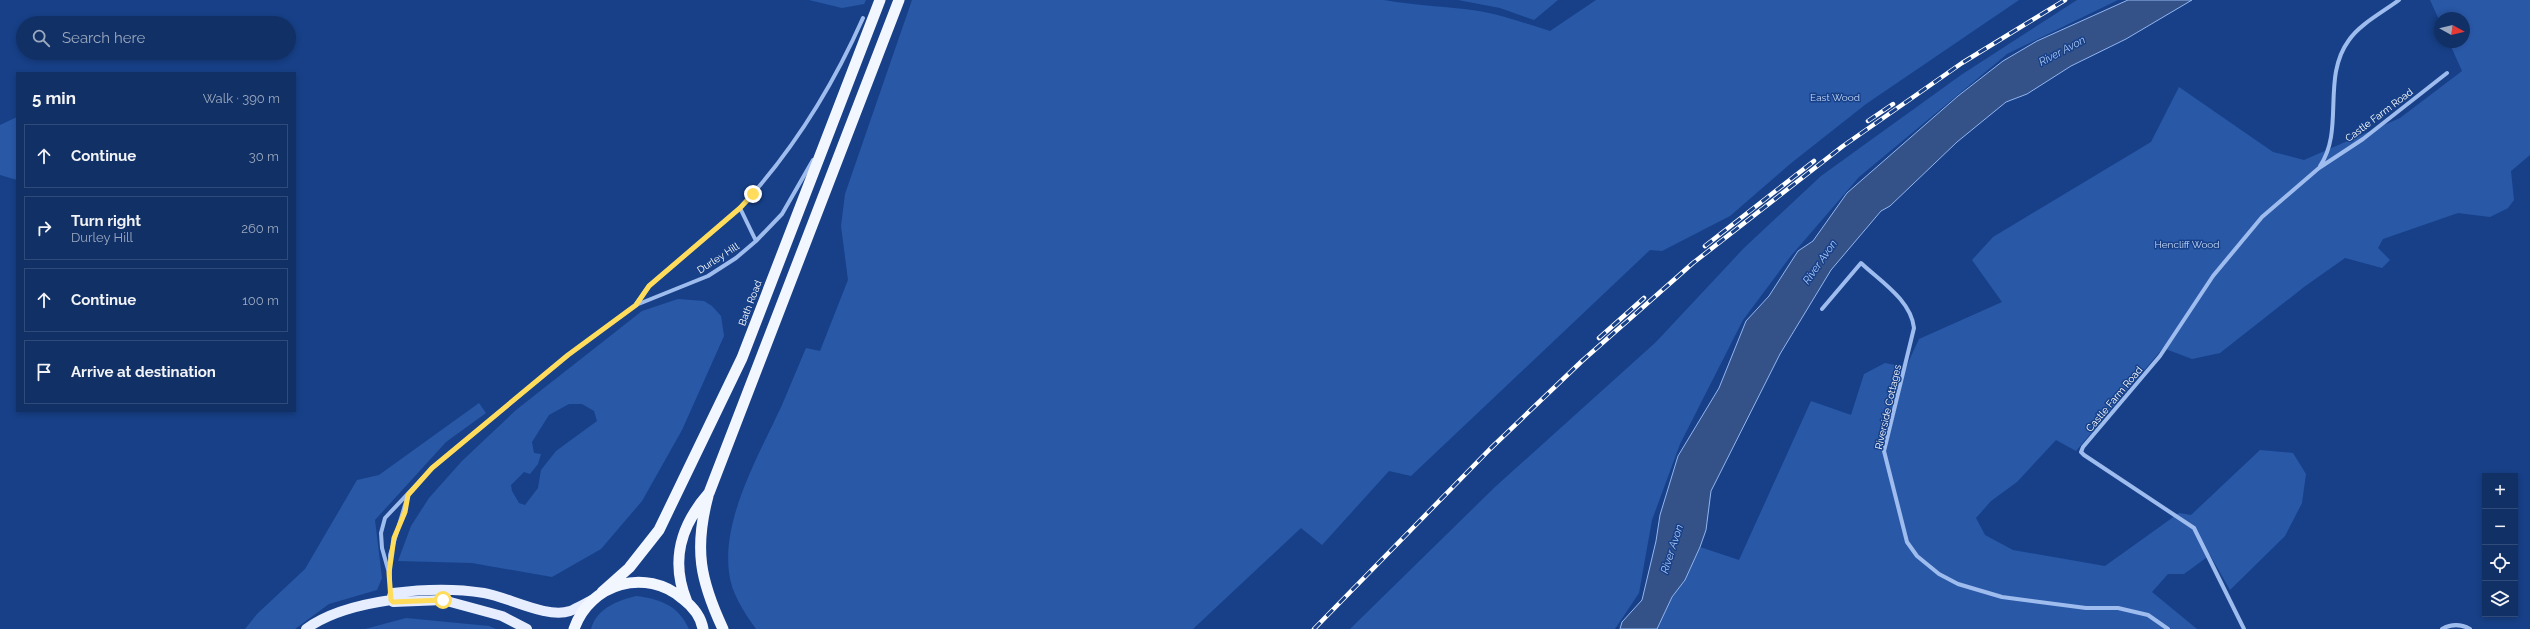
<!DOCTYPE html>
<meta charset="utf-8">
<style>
body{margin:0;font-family:Raleway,sans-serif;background:#1e3c6f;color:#f1f3f6}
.controls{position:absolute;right:12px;bottom:12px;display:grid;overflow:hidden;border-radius:0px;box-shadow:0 2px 6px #0003}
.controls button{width:36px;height:36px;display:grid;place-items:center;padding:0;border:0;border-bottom:1px solid #304b7a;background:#113066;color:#f1f3f6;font:20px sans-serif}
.compass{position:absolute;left:2434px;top:12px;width:36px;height:36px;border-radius:50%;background:#113066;box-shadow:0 2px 6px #0003;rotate:98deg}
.stop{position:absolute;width:12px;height:12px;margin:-9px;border:3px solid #ffdc5b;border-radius:50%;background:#fff}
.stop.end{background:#ffdc5b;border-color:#fff;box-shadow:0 1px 4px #0008}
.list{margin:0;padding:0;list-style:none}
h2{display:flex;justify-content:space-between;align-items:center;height:52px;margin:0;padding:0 16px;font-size:17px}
h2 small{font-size:13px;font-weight:400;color:#9ca9bf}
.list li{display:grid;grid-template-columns:26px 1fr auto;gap:12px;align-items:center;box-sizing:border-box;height:64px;margin:0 8px 8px;padding:0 8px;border:1px solid #304b7a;border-radius:0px}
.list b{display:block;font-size:15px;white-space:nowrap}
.list p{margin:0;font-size:13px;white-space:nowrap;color:#9ca9bf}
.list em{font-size:13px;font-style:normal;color:#9ca9bf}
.icon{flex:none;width:22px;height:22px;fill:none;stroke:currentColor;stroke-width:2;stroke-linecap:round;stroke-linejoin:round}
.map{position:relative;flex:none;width:2530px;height:629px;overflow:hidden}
.search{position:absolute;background:#113066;box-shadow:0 2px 6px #0003;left:16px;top:16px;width:280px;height:44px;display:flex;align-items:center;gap:10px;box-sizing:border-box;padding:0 14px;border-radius:22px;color:#9ca9bf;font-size:15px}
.panel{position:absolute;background:#113066;box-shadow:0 2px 6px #0003;left:16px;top:72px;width:280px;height:340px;border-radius:0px}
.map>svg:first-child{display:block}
.green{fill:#2958a7;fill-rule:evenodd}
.water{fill:#345288;stroke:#91b6f1}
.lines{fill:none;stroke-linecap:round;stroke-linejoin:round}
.minor{stroke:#9ebcee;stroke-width:4}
.primary{stroke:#e5edff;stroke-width:10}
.trunk{stroke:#f2f6ff;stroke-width:11}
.rail-casing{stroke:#fff;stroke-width:4.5}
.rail{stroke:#174088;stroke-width:3;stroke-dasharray:9;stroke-linecap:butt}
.route{stroke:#ffdc5b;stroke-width:5}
.labels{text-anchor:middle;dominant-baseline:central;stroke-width:3;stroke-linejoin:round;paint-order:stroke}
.park-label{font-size:10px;fill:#c4d9fa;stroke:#174088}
.street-label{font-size:10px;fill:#fff;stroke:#174088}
.water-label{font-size:11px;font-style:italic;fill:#aac7f5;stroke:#174088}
</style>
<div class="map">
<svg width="2530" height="629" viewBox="0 0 2530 629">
<rect width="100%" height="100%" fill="#174088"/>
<path class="green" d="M 809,0 L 866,0 L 864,4 L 842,8 Z
M 912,0 L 1384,0 C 1412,5 1437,6 1464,9 C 1494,12 1521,22 1550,31 L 1596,0 L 2019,0 L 1866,104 L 1790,164 L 1730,216 L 1662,251 L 1650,250 L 1411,476 L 1389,471 L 1322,545 L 1301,528 L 1193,629 L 756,629 C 744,612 731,593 729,572 C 722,517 760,453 782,405 C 790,386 798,367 806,348 L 820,351 L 848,280 L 841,226 L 845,194 Z
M 1458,0 L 1558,0 L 1534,20 L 1500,8 Z
M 2077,0 L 2118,0 L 2007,54 L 1859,177 L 1790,257 L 1743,320 L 1680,444 L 1652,520 L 1639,593 L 1615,629 L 1350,629 L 1495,487 L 1656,342 L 1744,248 L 1821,176 L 1961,75 Z
M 2430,0 L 2530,0 L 2530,155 L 2511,171 L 2514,200 L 2508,208 L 2490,217 L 2458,213 L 2383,239 L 2378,248 L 2390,260 L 2382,268 L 2345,258 L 2304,287 L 2220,353 L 2192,359 L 2163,348 L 2076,451 L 2056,440 L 2017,482 L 1991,501 L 1976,518 L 1985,535 L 2013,550 L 2105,566 L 2179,513 L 2191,515 L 2260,450 L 2293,453 L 2306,474 L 2302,503 L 2285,536 L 2230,590 L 2210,555 L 2184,574 L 2168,574 L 2152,592 L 2197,629 L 1657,629 L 1672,597 L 1685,580 L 1700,547 L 1739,560 L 1811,401 L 1851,415 L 1864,374 L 1885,363 L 1906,367 L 1919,339 L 2002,302 L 1972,260 L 1993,237 L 2151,142 L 2179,87 L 2273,152 L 2304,160 L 2400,118 L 2462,71 L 2449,42 L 2464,42 L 2464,18 L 2440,18 L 2440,22 Z
M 17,117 L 17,180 L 0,175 L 0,125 Z
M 678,299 L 704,301 L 712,306 L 721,316 L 724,336 L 682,430 L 642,501 L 601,549 L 552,577 L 472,563 L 398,561 L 411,526 L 429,498 L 462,461 L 516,410 L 642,311 ZM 569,404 L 582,404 L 594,411 L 597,421 L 556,451 L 541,470 L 538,488 L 525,505 L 519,503 L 512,491 L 511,485 L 524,472 L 530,474 L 538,464 L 541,454 L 534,453 L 532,442 L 549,415 Z
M 479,403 L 486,413 L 446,442 L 375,520 L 382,578 L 377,590 L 329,604 L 295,629 L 245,629 L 257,614 L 305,569 L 357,480 L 379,475 Z
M 636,596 C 660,599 678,605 689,629 L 591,629 C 597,608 617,601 636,596 Z
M 406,618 L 489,626 L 496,629 L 365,629 Z"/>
<path class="water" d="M 2128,0 L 2192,0 L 2126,39 L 2071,66 L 2027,94 L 2006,102 L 1957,142 L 1890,206 L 1881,211 L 1831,270 L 1780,354 L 1711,491 L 1706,530 L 1700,547 L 1685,580 L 1672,597 L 1657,629 L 1620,629 L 1622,622 L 1642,600 L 1656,541 L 1660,515 L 1678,456 L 1719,388 L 1746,321 L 1769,296 L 1798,251 L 1813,241 L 1847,193 L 1958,96 L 2003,61 L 2037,41 Z"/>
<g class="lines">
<path class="minor" d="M 2320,166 C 2345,129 2321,78 2349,40 C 2360,24 2383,12 2399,0
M 740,208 L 756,241
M 636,304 L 649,286 L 740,208 C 792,152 832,88 863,18
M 1822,309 L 1861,263 C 1880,281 1911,300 1914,328 L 1884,451 L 1907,542 L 1917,556 L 1939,574 L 1958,584 L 2002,597 L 2086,608 L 2118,608 L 2148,615 L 2168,629
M 389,573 L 382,548 L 381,533 L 385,518 L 432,468 L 568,355 L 636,305 L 708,276 L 736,258 L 756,241 L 782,214 L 813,160
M 390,593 L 390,555 L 408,495
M 2244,629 L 2194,528 L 2084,455 L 2081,452 L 2083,447 L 2160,356 L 2213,276 L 2262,217 L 2319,168 L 2363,139 L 2447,73
M 2442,629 C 2451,624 2461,624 2470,629"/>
<path class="primary" d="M 391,600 L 393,593 C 423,589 454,588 484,593 C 508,597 547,619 570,611 C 577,608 584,604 592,600
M 306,629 C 329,612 363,604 391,600 L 393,602 L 443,600 L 502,616 L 527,629"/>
<path class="trunk" d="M 708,496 C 694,549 700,580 723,629
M 602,592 L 629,568 L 659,530 L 742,358 L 880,0
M 687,602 C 670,561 680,526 709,493 L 899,0
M 574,629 C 590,583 646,567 683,599 C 692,606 701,617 703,629"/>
<g class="rail-casing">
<path id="rail" d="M 1868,121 L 1893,104
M 1705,246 L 1814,161
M 1599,338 L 1644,298
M 1314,629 L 1490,449 L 1582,361 L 1693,263 L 1843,146 L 1962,63 L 2065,0"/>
</g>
<use href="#rail" class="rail"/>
</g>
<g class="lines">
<path class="route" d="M 443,600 L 393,602 L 391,600 L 389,573 L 394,538 L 405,512 L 408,495 L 432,468 L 568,355 L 636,305 L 649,286 L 740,208 L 753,194"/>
</g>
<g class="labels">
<g class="park-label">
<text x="1835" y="97">East Wood</text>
<text x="2187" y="244">Hencliff Wood</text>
</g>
<g class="street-label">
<text transform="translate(2379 115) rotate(-37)">Castle Farm Road</text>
<text transform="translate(718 258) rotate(-33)">Durley Hill</text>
<text transform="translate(750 303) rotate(-69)">Bath Road</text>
<text transform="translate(2114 399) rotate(-50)">Castle Farm Road</text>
<text transform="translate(1888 407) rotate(-77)">Riverside Cottages</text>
</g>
<g class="water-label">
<text transform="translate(2062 51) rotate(-28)">River Avon</text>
<text transform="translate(1820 262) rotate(-55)">River Avon</text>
<text transform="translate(1672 549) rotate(-72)">River Avon</text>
</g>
</g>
</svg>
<div class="controls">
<button>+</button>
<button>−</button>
<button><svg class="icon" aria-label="locate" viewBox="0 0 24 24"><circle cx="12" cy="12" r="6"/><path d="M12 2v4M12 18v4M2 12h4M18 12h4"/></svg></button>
<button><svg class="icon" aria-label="layers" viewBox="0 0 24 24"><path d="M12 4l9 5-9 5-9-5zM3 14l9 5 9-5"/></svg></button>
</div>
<svg class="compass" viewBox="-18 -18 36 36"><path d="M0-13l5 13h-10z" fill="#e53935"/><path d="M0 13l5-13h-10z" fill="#9ca9bf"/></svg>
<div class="stop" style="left:443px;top:600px"></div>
<div class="stop end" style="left:753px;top:194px"></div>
<div class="search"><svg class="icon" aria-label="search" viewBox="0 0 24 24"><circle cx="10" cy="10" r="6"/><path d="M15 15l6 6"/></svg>Search here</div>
<section class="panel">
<h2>5 min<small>Walk · 390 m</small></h2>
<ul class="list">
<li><svg class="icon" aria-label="ahead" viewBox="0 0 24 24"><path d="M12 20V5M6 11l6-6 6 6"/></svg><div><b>Continue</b></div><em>30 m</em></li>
<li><svg class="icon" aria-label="right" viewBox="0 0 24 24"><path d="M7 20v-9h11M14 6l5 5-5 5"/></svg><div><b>Turn right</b><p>Durley Hill</p></div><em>260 m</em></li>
<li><svg class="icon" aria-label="ahead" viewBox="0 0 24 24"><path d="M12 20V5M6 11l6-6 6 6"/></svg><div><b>Continue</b></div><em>100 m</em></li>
<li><svg class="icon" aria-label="arrive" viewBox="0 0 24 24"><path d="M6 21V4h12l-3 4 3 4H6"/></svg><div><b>Arrive at destination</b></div></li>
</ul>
</section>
</div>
